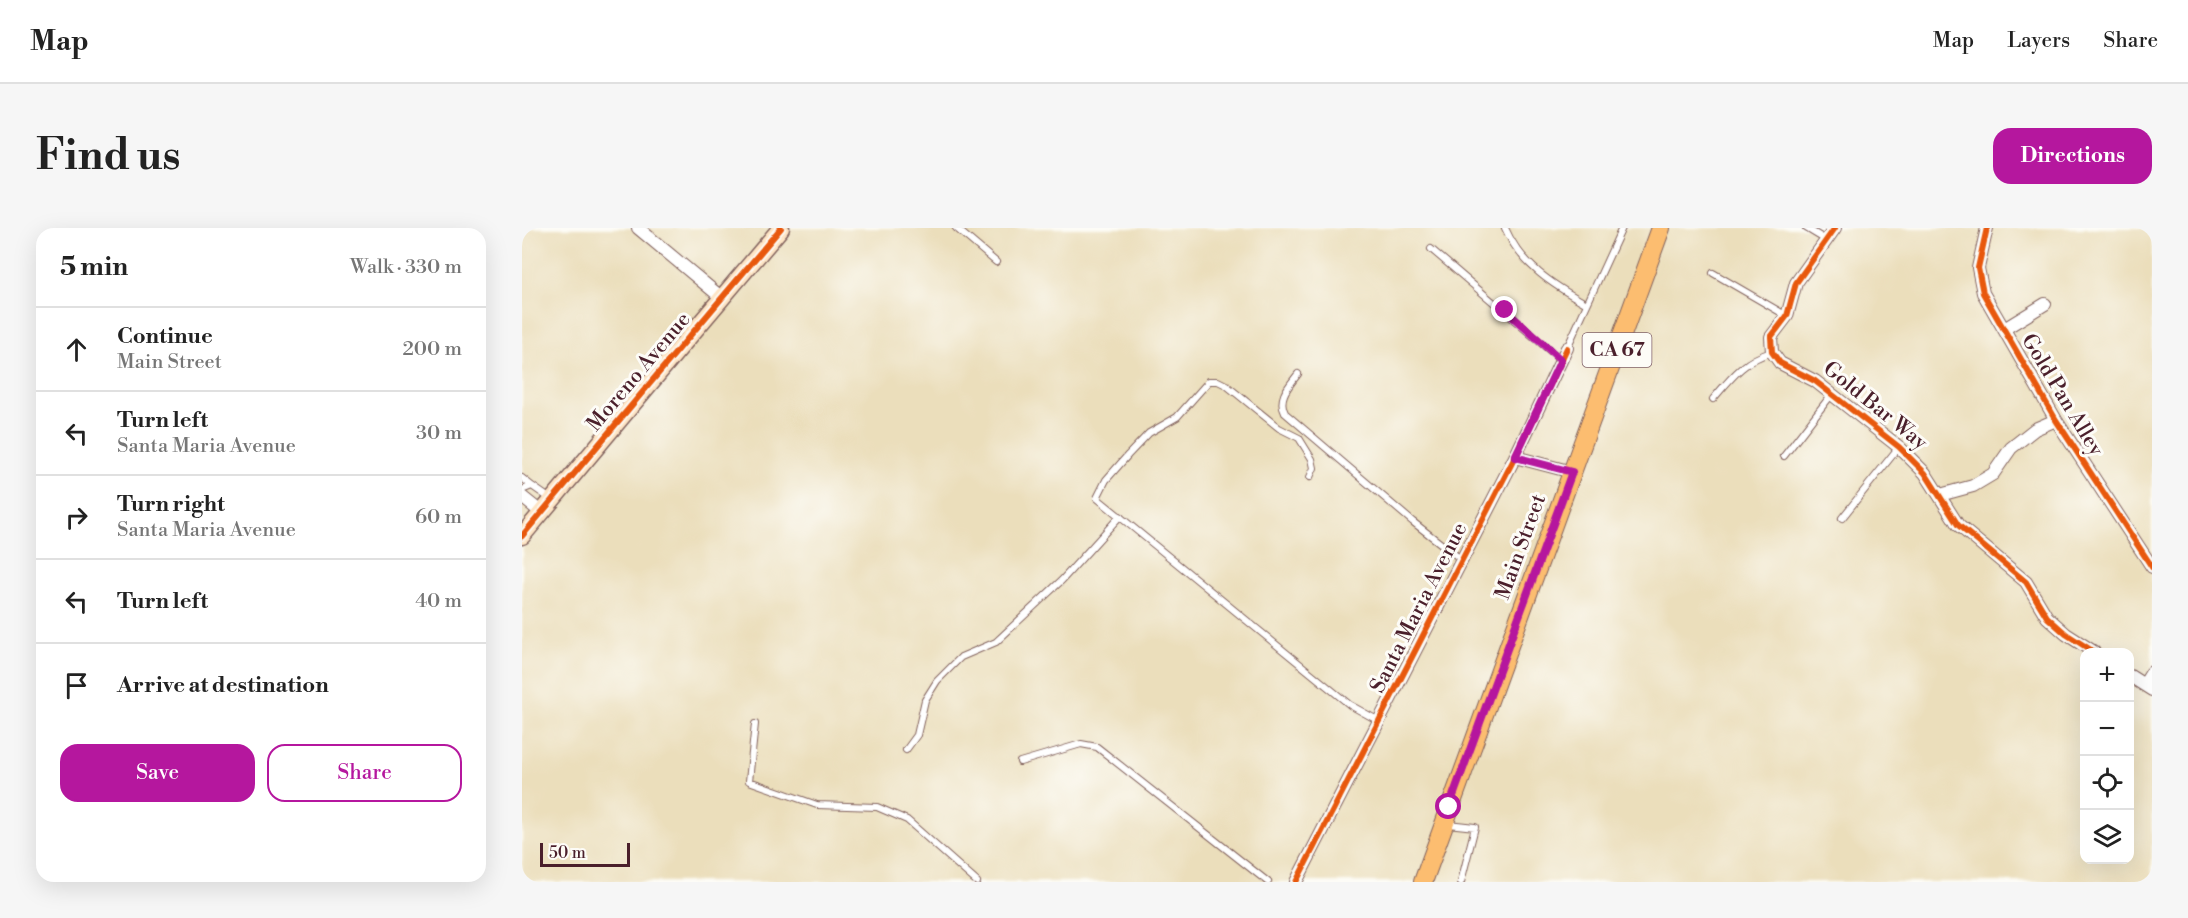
<!DOCTYPE html>
<meta charset="utf-8">
<style>
body{margin:0;font-family:"Libre Bodoni",serif;background:#f6f6f6;color:#222}
.controls{position:absolute;right:18px;bottom:18px;display:grid;overflow:hidden;border-radius:12px;box-shadow:0 6px 24px #0002}
.controls button{width:54px;height:54px;display:grid;place-items:center;padding:0;border:0;border-bottom:2px solid #e0e0e0;background:#fff;color:#222;font:30px sans-serif}
.scale{position:absolute;left:18px;bottom:15px;width:90px;box-sizing:border-box;padding-left:6px;border:3px solid #4a1f2b;border-top:0;font-size:16px;line-height:21px;white-space:nowrap;color:#4a1f2b;-webkit-text-stroke:4px #fdfcf7;paint-order:stroke}
.stop{position:absolute;width:18px;height:18px;margin:-14px;border:4px solid #b5179e;border-radius:50%;background:#fff}
.stop.end{background:#b5179e;border-color:#fff;box-shadow:0 2px 6px #0008}
.list{margin:0;padding:0;list-style:none}
h2{display:flex;justify-content:space-between;align-items:center;height:78px;margin:0;padding:0 24px;font-size:26px}
h2 small{font-size:20px;font-weight:400;color:#767676}
.list li{display:grid;grid-template-columns:39px 1fr auto;gap:18px;align-items:center;box-sizing:border-box;height:84px;padding:0 24px;border-top:2px solid #e0e0e0}
.list b{display:block;font-size:22px;white-space:nowrap}
.list p{margin:0;font-size:20px;white-space:nowrap;color:#767676}
.list em{font-size:20px;font-style:normal;color:#767676}
.actions{display:flex;gap:12px;padding:18px 24px}
.actions a{flex:1;padding:14px 0;border:2px solid #b5179e;border-radius:18px;text-align:center;font-size:21px;color:#b5179e}
.actions .main{background:#b5179e;color:#fff}
.icon{flex:none;width:33px;height:33px;fill:none;stroke:currentColor;stroke-width:2;stroke-linecap:round;stroke-linejoin:round}
.map{position:relative;flex:none;width:1630px;height:654px;overflow:hidden;border-radius:18px}
header{display:flex;align-items:center;gap:36px;box-sizing:border-box;height:84px;padding:0 30px;background:#fff;border-bottom:2px solid #e0e0e0}
header strong{font-size:28px}
nav{display:flex;gap:33px;margin-inline-start:auto;font-size:21px}
.intro{display:flex;align-items:center;justify-content:space-between;box-sizing:border-box;height:144px;padding:0 36px}
h1{margin:0;font-size:42px}
.button{padding:15px 27px;border-radius:18px;background:#b5179e;color:#fff;font-size:21px;font-weight:700}
main{display:flex;gap:36px;padding:0 36px}
aside{flex:1;background:#fff;border-radius:18px;box-shadow:0 6px 24px #0002}
.map>svg:first-child{display:block}
.lines{fill:none;stroke-linecap:round;stroke-linejoin:round}
.lane-casing{stroke:#82625d;stroke-width:8}
.street-casing{stroke:#82625d;stroke-width:14}
.secondary-casing{stroke:#82625d;stroke-width:19}
.primary-casing{stroke:#82625d;stroke-width:20}
.lane{stroke:#fff;stroke-width:6}
.street{stroke:#fff;stroke-width:12}
.secondary{stroke:#fee5c5;stroke-width:16}
.primary{stroke:#fcbd6f;stroke-width:18}
.cycleway-casing{stroke:#fdfcf7;stroke-width:10}
.cycleway{stroke:#e8590c;stroke-width:6}
.route{stroke:#b5179e;stroke-width:8}
.labels{text-anchor:middle;dominant-baseline:central;stroke-width:6;stroke-linejoin:round;paint-order:stroke}
.shield{fill:#fdfcf7;stroke:#806168;stroke-width:1.5}
.shield-label{font-size:20px;font-weight:bold;fill:#4a1f2b}
.street-label{font-size:21px;fill:#4a1f2b;stroke:#fdfcf7}
</style>
<header>
<strong>Map</strong>
<nav><a>Map</a><a>Layers</a><a>Share</a></nav>
</header>
<div class="intro"><h1>Find us</h1><a class="button">Directions</a></div>
<main>
<aside>
<h2>5 min<small>Walk · 330 m</small></h2>
<ul class="list">
<li><svg class="icon" aria-label="ahead" viewBox="0 0 24 24"><path d="M12 20V5M6 11l6-6 6 6"/></svg><div><b>Continue</b><p>Main Street</p></div><em>200 m</em></li>
<li><svg class="icon" aria-label="left" viewBox="0 0 24 24"><path d="M17 20v-9H6M10 6l-5 5 5 5"/></svg><div><b>Turn left</b><p>Santa Maria Avenue</p></div><em>30 m</em></li>
<li><svg class="icon" aria-label="right" viewBox="0 0 24 24"><path d="M7 20v-9h11M14 6l5 5-5 5"/></svg><div><b>Turn right</b><p>Santa Maria Avenue</p></div><em>60 m</em></li>
<li><svg class="icon" aria-label="left" viewBox="0 0 24 24"><path d="M17 20v-9H6M10 6l-5 5 5 5"/></svg><div><b>Turn left</b></div><em>40 m</em></li>
<li><svg class="icon" aria-label="arrive" viewBox="0 0 24 24"><path d="M6 21V4h12l-3 4 3 4H6"/></svg><div><b>Arrive at destination</b></div></li>
</ul>
<div class="actions"><a class="main">Save</a><a>Share</a></div>
</aside>
<div class="map">
<svg width="1630" height="654" viewBox="0 0 1630 654">
<rect width="100%" height="100%" fill="#fdfcf7"/>
<filter id="ink" filterUnits="userSpaceOnUse"><feTurbulence type="fractalNoise" baseFrequency=".0167" numOctaves="2"/><feDisplacementMap in="SourceGraphic" scale="12" xChannelSelector="R" yChannelSelector="G"/><feConvolveMatrix kernelMatrix="1 2 1 2 8 2 1 2 1" color-interpolation-filters="sRGB"/></filter>
<filter id="wash" filterUnits="userSpaceOnUse"><feTurbulence type="fractalNoise" baseFrequency=".008" numOctaves="4" result="noise"/><feDisplacementMap in="SourceGraphic" scale="24" xChannelSelector="R" yChannelSelector="G"/><feGaussianBlur stdDeviation="1.35" result="paint"/><feColorMatrix in="noise" values="0 0 0 0 0 0 0 0 0 0 0 0 0 0 0 0 0 1.4 0 .05"/><feComposite in="paint" operator="in"/></filter>
<g filter="url(#wash)">
<rect width="100%" height="100%" fill="#ebdebb"/>
</g>
<g filter="url(#ink)">
<g class="lines">
<g class="lane-casing">
<path id="lane" d="M 434,0 L 474,34
M 983,0 C 999,37 1031,57 1065,76
M 1284,0 L 1304,12
M 909,21 L 1039,132
M 1191,45 L 1265,88
M 1045,120 L 1100,0
M 776,146 C 767,158 755,170 763,185 L 891,294 L 940,332
M 1191,171 C 1209,150 1222,132 1250,124
M 1262,228 L 1310,166
M 788,249 L 792,240 L 790,231 L 777,210 L 757,200 L 704,157 L 696,153 L 687,153 L 655,189 L 627,205 L 606,227 L 584,252 L 575,270 L 828,477 L 857,493
M 0,250 L 10,258
M 0,262 L 10,258 L 30,272
M 1320,290 L 1377,219
M 233,496 L 227,553 L 295,577 L 355,579 L 385,592 L 455,654
M 384,522 L 395,507 L 403,472 L 415,453 L 439,429 L 474,414 L 540,352 L 598,288
M 498,534 L 559,516 L 575,519 L 746,654
M 926,596 L 953,599 L 939,654"/>
</g>
<g class="street-casing">
<path id="street" d="M 116,0 L 200,70
M 1313,0 L 1274,55 L 1265,88 L 1249,109 L 1250,124 L 1258,135 L 1293,153 L 1377,219 L 1403,245 L 1436,297 L 1504,354 L 1525,389 L 1544,406 L 1572,424
M 1465,0 L 1456,40 L 1461,65 L 1534,192 L 1630,339
M 1482,101 L 1523,76
M 993,229 L 1050,244
M 1418,267 L 1451,258 L 1471,246 L 1489,220 L 1513,201 L 1534,192
M 0,269 L 20,285
M 1608,448 L 1630,462
M 1622,457 L 1630,444
M 774,654 L 993,229 L 1045,120"/>
</g>
<g class="secondary-casing">
<path id="secondary" d="M 0,308 C 86,206 172,102 259,0"/>
</g>
<g class="primary-casing">
<path id="primary" d="M 901,654 L 1139,0"/>
</g>
<use href="#lane" class="lane"/>
<use href="#street" class="street"/>
<use href="#secondary" class="secondary"/>
<use href="#primary" class="primary"/>
<g class="cycleway-casing">
<path id="cycleway" d="M 1313,0 L 1274,55 L 1265,88 L 1249,109 L 1250,124 L 1258,135 L 1293,153 L 1377,219 L 1403,245 L 1436,297 L 1504,354 L 1525,389 L 1544,406 L 1572,424
M 1465,0 L 1456,40 L 1461,65 L 1534,192 L 1630,339
M 0,308 C 86,206 172,102 259,0
M 774,654 L 993,229 L 1045,120"/>
</g>
<use href="#cycleway" class="cycleway"/>
</g>
</g>
<g class="lines" filter="url(#ink)">
<path class="route" d="M 927,579 L 1050,244 L 993,229 L 1039,132 L 983,82"/>
</g>
<g class="labels">
<rect class="shield" x="1060.5" y="105" width="69" height="34" rx="4.5"/>
<g class="shield-label">
<text x="1095" y="122">CA 67</text>
</g>
<g class="street-label">
<text transform="translate(117 144) rotate(-50)">Moreno Avenue</text>
<text transform="translate(1540 167) rotate(59)">Gold Pan Alley</text>
<text transform="translate(1353 178) rotate(39)">Gold Bar Way</text>
<text transform="translate(999 319) rotate(-70)">Main Street</text>
<text transform="translate(897 380) rotate(-63)">Santa Maria Avenue</text>
</g>
</g>
</svg>
<div class="controls">
<button>+</button>
<button>−</button>
<button><svg class="icon" aria-label="locate" viewBox="0 0 24 24"><circle cx="12" cy="12" r="6"/><path d="M12 2v4M12 18v4M2 12h4M18 12h4"/></svg></button>
<button><svg class="icon" aria-label="layers" viewBox="0 0 24 24"><path d="M12 4l9 5-9 5-9-5zM3 14l9 5 9-5"/></svg></button>
</div>
<div class="scale">50 m</div>
<div class="stop" style="left:927px;top:579px"></div>
<div class="stop end" style="left:983px;top:82px"></div>
</div>
</main>
